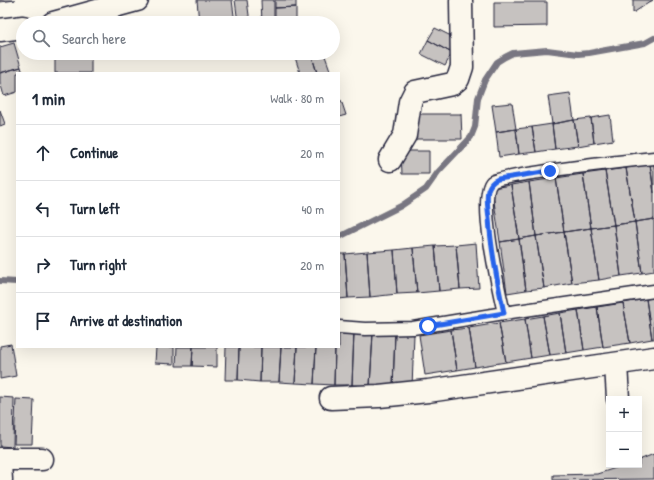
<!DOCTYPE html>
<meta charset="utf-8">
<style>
body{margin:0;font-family:"Patrick Hand",sans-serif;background:#f6f6f7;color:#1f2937}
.controls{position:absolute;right:12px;bottom:12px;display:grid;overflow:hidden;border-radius:0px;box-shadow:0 4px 16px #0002}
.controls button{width:36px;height:36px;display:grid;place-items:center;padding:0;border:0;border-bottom:1px solid #e0e1e3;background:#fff;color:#1f2937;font:20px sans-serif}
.stop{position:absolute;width:12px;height:12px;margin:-9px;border:3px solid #2563eb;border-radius:50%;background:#fff}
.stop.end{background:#2563eb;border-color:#fff;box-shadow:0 1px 4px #0008}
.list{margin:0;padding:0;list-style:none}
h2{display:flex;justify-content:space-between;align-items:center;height:52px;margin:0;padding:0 16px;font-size:17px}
h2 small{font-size:13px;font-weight:400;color:#747a83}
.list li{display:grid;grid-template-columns:26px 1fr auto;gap:12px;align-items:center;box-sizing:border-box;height:56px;padding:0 16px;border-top:1px solid #e0e1e3}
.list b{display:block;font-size:15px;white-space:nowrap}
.list em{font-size:13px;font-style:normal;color:#747a83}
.icon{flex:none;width:22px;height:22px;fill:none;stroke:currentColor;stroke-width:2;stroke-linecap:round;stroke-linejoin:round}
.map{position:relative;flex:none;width:654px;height:480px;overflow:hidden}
.search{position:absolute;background:#fff;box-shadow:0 4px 16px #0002;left:16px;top:16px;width:324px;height:44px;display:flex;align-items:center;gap:10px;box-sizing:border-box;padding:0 14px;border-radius:22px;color:#747a83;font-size:15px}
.panel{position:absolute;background:#fff;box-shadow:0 4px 16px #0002;left:16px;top:72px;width:324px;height:276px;border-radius:0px}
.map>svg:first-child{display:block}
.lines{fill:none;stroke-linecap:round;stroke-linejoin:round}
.stream{stroke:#787681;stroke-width:6}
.building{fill:#c6c2c0;stroke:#22223b}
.service-casing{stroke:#22223b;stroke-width:15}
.minor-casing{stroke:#22223b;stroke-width:25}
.service{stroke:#fbf7ec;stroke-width:12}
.minor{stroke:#fbf7ec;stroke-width:22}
.route{stroke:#2563eb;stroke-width:5}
</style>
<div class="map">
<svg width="654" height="480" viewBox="0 0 654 480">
<rect width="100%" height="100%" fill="#fbf7ec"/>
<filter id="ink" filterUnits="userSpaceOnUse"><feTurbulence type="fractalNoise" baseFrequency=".025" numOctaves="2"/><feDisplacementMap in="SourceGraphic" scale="8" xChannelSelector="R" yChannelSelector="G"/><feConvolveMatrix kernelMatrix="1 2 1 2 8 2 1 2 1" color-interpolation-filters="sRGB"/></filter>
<g filter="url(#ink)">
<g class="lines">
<path class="stream" d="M 339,237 L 401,206 L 426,189 L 438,172 L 471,137 L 475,127 L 478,98 L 485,80 L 497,62 L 505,57 L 513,53 L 547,50 L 578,54 L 589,53 L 645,43 L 654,38
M 0,281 L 17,282"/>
</g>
<path class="building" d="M 0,0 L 15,0 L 0,2 Z
M 197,0 L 232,0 L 235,23 L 199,23 Z
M 235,0 L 247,0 L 250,23 L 238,23 Z
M 261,0 L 274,0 L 274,23 L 262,23 Z
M 275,0 L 296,0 L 296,7 L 275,8 Z
M 633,0 L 653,0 L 633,13 Z
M 494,2 L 547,2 L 547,26 L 494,27 Z
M 296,7 L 296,23 L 275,23 L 275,8 Z
M 435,28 L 459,40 L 452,53 L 428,40 Z
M 428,40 L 452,53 L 445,66 L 421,54 Z
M 14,43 L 21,67 L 0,73 L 0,47 Z
M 55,53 L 91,53 L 91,73 L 55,73 Z
M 297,53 L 311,53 L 317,73 L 300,73 L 294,54 Z
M 311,53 L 324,53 L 331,73 L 317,73 Z
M 21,67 L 23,73 L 17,73 L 17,92 L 4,96 L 0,82 L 0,73 Z
M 570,93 L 574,120 L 552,124 L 548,96 Z
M 341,100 L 346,115 L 339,117 L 339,101 Z
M 512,103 L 516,129 L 496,132 L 492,105 Z
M 0,110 L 5,124 L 0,126 Z
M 415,114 L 461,114 L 462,139 L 415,139 Z
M 610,115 L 613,140 L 594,143 L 591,118 Z
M 591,118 L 594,143 L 578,146 L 574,120 Z
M 574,120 L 578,146 L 555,149 L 552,124 Z
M 552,124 L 555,149 L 536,152 L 532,127 Z
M 532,127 L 536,152 L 519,154 L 516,129 Z
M 516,129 L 519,154 L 499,157 L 496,132 Z
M 401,151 L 429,151 L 429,174 L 402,174 Z
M 650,164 L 654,193 L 654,219 L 635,222 L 626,168 Z
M 650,164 L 654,164 L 654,193 Z
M 626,168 L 635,222 L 614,225 L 605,171 Z
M 605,171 L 614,225 L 591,228 L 583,174 Z
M 583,174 L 591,228 L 564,232 L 556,178 Z
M 556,178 L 564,232 L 536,236 L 529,182 Z
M 529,182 L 536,236 L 519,239 L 511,185 Z
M 511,185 L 519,239 L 500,242 L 492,188 Z
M 654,219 L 654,271 L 642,273 L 635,222 Z
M 635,222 L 642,273 L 621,276 L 614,225 Z
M 614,225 L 621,276 L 599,280 L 591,228 Z
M 591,228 L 599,280 L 572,283 L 564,232 Z
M 564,232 L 572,283 L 544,288 L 536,236 Z
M 536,236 L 544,288 L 526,290 L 519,239 Z
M 519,239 L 526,290 L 507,293 L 500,242 Z
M 476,243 L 479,288 L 460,289 L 456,245 Z
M 456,245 L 460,289 L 439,291 L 435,246 Z
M 435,246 L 439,291 L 417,293 L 413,248 Z
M 413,248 L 417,293 L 397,294 L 394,250 Z
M 394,250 L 397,294 L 370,297 L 367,252 Z
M 367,252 L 370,297 L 348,298 L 345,254 Z
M 339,254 L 345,254 L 348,298 L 339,299 Z
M 654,298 L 654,339 L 652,339 L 646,299 Z
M 646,299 L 652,339 L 630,343 L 623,303 Z
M 623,303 L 630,343 L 603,347 L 597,307 Z
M 597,307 L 603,347 L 584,350 L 578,310 Z
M 578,310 L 584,350 L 566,353 L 560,313 Z
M 560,313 L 566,353 L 550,355 L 543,316 Z
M 543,316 L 550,355 L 531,358 L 525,319 Z
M 525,319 L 531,358 L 506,362 L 499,323 Z
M 499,323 L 506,362 L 475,367 L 469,328 Z
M 469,328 L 475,367 L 457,370 L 451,330 Z
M 451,330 L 457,370 L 425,375 L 419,335 Z
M 339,331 L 354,332 L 352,385 L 334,385 L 335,347 L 339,347 Z
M 354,332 L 373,333 L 370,386 L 352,385 Z
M 373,333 L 395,333 L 393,387 L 370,386 Z
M 395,333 L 414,334 L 412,388 L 393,387 Z
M 11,344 L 16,376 L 0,379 L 0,346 Z
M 156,347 L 174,347 L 174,364 L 155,363 Z
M 177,347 L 193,347 L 192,366 L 176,366 Z
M 193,347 L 217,347 L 217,367 L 192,366 Z
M 226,347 L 239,347 L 238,380 L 225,380 Z
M 239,347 L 261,347 L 260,382 L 238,380 Z
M 261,347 L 281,347 L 279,382 L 260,382 Z
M 281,347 L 297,347 L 295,383 L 279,382 Z
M 297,347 L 316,347 L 314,384 L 295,383 Z
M 316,347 L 335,347 L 334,385 L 314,384 Z
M 0,397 L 14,398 L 13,447 L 0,446 Z
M 16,399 L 34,400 L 32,444 L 14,444 Z
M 654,454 L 654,479 L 553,480 L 553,475 L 597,474 L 625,465 L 639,465 L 639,460 Z"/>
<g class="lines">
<g class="service-casing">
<path id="service" d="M 504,313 C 499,291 477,196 492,182 C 500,175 634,160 654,158
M 339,327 L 365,329 L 413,328 L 504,313 L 654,291"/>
</g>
<g class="minor-casing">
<path id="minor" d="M 53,23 L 137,0
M 0,30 L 23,27
M 390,160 L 405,135 L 410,102 L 415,92 L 452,84 L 458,79 L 462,67 L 461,0
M 616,364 L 618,399
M 331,398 L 379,396 L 428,391 L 654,358
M 0,459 L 42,459
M 0,464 L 1,480"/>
</g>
<use href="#service" class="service"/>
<use href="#minor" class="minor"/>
</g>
</g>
<g class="lines" filter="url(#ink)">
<path class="route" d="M 428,326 L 504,313 C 497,281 491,250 489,218 C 488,209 486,199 488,190 C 490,184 493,181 498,179 L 550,171"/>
</g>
</svg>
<div class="controls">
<button>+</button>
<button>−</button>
</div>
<div class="stop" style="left:428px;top:326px"></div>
<div class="stop end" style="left:550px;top:171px"></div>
<div class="search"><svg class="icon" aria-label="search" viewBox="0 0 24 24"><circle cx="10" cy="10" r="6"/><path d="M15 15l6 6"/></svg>Search here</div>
<section class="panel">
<h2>1 min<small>Walk · 80 m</small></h2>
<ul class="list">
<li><svg class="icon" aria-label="ahead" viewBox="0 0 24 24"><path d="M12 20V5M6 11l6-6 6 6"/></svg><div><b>Continue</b></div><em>20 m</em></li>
<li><svg class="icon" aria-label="left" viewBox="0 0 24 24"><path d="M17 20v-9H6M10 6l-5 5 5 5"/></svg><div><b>Turn left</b></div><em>40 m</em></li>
<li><svg class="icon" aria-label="right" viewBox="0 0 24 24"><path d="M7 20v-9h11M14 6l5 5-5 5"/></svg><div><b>Turn right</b></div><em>20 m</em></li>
<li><svg class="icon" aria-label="arrive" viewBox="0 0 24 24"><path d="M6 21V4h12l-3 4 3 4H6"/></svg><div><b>Arrive at destination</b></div></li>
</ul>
</section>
</div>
